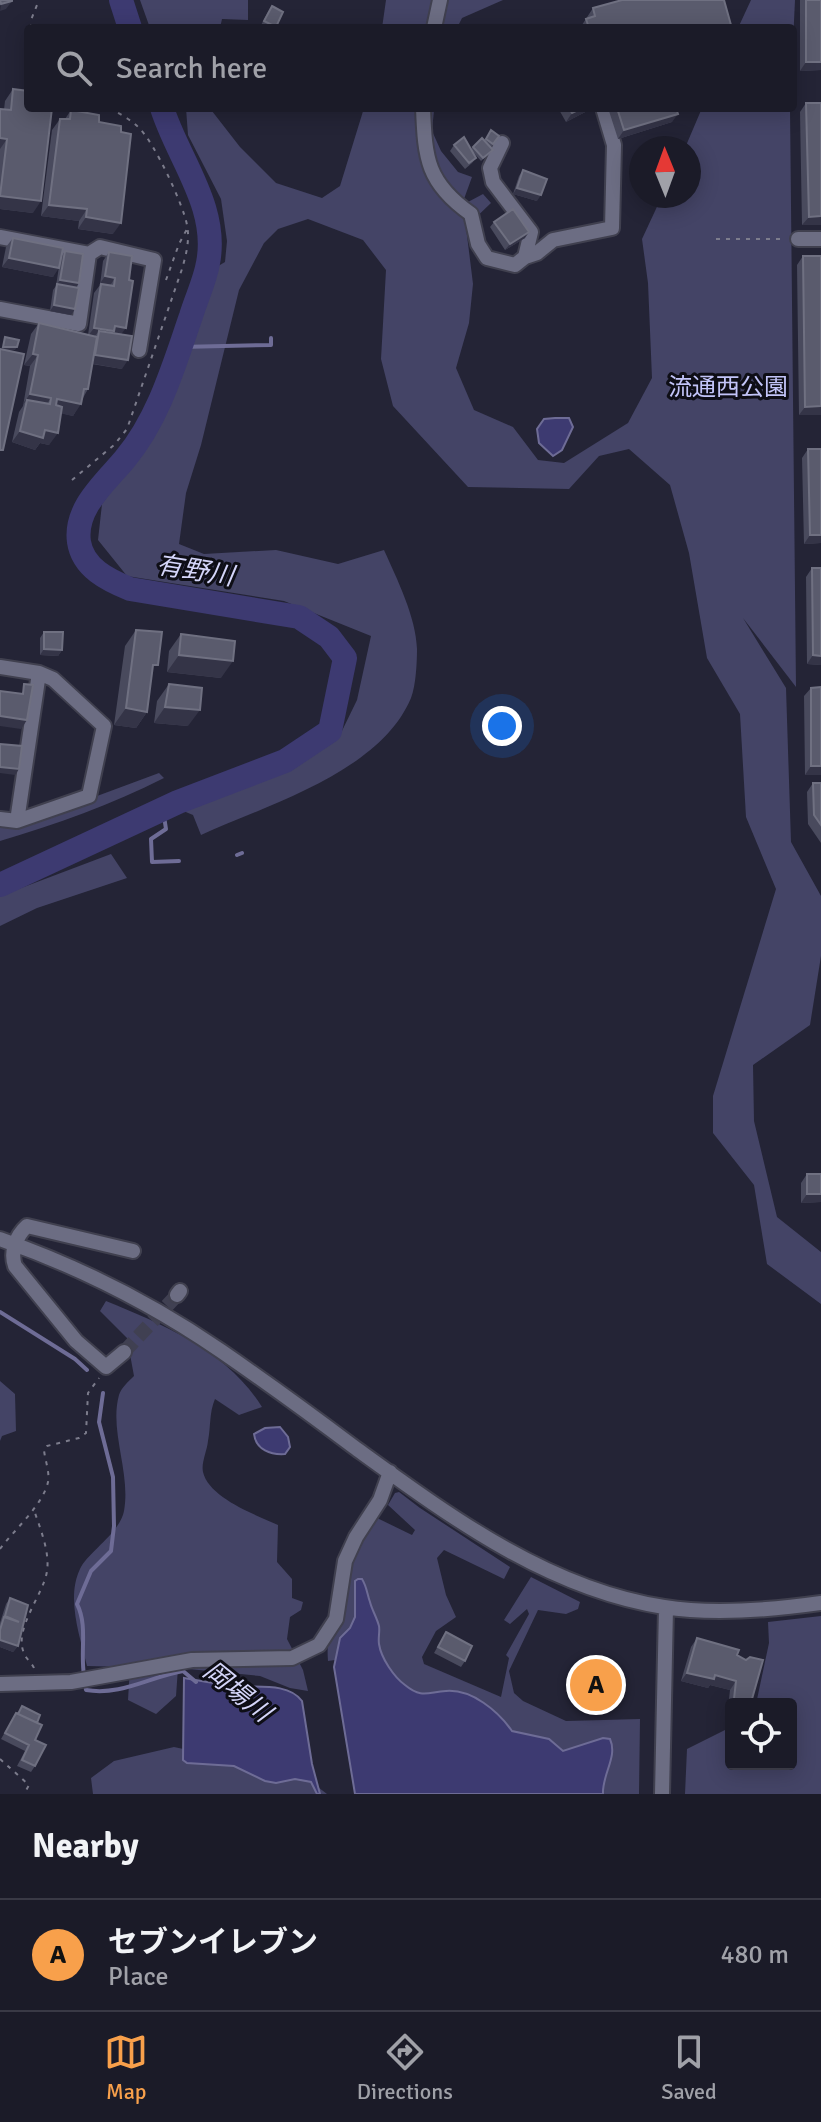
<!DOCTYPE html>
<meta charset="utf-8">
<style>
body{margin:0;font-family:Signika,"Noto Sans JP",sans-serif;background:#282834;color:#f1f3f6}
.controls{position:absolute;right:24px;bottom:24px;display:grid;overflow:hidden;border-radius:8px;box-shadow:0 4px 20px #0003}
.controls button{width:72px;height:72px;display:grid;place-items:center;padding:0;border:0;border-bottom:2px solid #393945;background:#1b1b28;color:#f1f3f6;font:40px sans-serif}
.compass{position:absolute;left:629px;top:136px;width:72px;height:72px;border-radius:50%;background:#1b1b28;box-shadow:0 4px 20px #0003;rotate:359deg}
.you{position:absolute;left:502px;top:726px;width:28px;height:28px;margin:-20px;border:6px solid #fff;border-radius:50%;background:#1a73e8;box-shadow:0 0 0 12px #1a73e833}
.badge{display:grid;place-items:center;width:52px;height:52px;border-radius:50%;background:#f8a04b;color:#111;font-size:26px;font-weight:700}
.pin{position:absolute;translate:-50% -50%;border:4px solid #fff;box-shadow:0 2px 8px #0006}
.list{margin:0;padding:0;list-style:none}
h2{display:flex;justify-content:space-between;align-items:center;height:104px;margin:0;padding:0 32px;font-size:34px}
h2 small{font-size:26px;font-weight:400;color:#a0a1a8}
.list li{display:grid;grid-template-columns:52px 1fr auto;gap:24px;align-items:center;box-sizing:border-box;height:112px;padding:0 32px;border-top:2px solid #393945}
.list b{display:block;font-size:30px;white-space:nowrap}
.list p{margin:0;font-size:26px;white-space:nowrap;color:#a0a1a8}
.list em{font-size:26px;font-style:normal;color:#a0a1a8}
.icon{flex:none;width:44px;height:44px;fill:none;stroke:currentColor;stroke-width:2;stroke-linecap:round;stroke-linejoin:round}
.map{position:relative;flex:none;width:821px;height:1794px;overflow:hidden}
.search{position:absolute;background:#1b1b28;box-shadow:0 4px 20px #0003;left:24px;right:24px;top:24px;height:88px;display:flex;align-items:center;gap:20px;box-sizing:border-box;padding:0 28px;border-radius:8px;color:#a0a1a8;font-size:30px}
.sheet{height:216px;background:#1b1b28}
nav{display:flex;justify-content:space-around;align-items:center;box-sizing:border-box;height:112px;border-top:2px solid #393945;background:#1b1b28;font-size:22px;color:#a0a1a8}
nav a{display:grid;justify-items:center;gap:4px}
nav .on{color:#f8a04b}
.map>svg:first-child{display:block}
.green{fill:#446}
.water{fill:#3d3a71;stroke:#6e6c96;stroke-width:2}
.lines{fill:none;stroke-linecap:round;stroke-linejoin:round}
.stream{stroke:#6e6c96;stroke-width:4}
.river{stroke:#3d3a71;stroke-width:24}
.minor-tunnel{stroke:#404052;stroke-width:14;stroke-dasharray:14 7;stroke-linecap:butt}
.minor-casing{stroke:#40404f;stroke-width:18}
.path{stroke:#7c7c8c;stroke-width:2;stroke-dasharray:4 6;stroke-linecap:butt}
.minor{stroke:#6c6d83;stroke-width:14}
.wall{fill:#494a5d}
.shaded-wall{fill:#343447}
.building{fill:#5a5b6d;stroke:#6f7081;stroke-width:2}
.labels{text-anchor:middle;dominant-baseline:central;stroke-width:6;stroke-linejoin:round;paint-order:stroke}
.park-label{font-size:24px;fill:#c2c4f8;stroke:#0e0e16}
.water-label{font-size:26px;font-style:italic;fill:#d4d5f9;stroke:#0e0e16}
</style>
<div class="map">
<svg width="821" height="1794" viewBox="0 0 821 1794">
<rect width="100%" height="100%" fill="#242436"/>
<path class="green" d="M 140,0 L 248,0 L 248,20 L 222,19 L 220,28 L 150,28 Z
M 386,0 L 503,0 L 462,18 L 457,28 L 382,28 Z
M 751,0 L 795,0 L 793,42 L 793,28 L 738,28 Z
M 186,108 L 212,108 L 212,111 L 240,147 L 276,183 L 322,198 L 340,186 L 364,108 L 437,108 L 434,110 L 432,131 L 441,151 L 458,172 L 472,177 L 464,199 L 468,202 L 483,194 L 491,203 L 466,227 L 473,284 L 469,323 L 456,368 L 474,410 L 513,427 L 538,460 L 564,463 L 628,423 L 652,378 L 648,283 L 642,239 L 662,196 L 689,196 L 689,148 L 685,148 L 702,108 L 790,108 L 796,687 L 743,618 L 786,688 L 791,842 L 821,896 L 821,956 L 810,1025 L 753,1065 L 754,1121 L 777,1217 L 821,1252 L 821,1304 L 767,1264 L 754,1185 L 713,1133 L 713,1096 L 776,889 L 746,817 L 740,714 L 707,658 L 689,553 L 670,485 L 629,449 L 599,456 L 569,489 L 468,487 L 393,406 L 381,359 L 386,270 L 363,240 L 308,219 L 278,229 L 264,243 L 239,290 L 201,445 L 186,493 L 179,544 L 204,554 L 276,550 L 338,564 L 384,550 C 397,579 416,617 417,649 C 417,662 416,685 411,698 C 380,772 269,804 201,835 L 193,815 L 181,810 L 295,761 L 339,737 L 357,700 L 371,636 L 284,601 L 127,576 L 98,540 L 102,504 L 131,463 L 178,384 L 215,268 L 225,262 L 227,241 L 221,199 L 188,135 Z
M 159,773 L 164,778 C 111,805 57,824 0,841 L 0,823 L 19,825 Z
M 111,854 L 127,878 L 37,908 L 0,926 L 0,896 Z
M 106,1301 C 165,1325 228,1352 262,1407 L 239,1415 L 215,1399 C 209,1413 211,1426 208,1441 C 207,1451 201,1463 203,1472 C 209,1498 256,1515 278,1525 L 277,1562 L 292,1579 L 292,1598 L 303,1602 L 301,1610 L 290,1617 L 287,1639 L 303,1670 L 308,1691 L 290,1688 L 260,1676 L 178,1668 L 176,1696 L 156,1714 L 128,1700 L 130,1667 L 87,1666 C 80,1637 66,1598 80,1569 C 88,1552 120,1533 124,1511 C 131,1472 109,1431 119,1395 C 121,1388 129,1381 134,1376 L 127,1338 L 100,1311 Z
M 0,1381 L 15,1394 L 16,1431 L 2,1436 L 0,1441 Z
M 399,1492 L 420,1508 L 510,1567 L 504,1579 L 444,1550 L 437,1558 L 446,1595 L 456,1617 L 436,1631 L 422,1657 L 424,1664 L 501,1697 L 509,1658 L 506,1655 L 529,1614 L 527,1609 L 510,1624 L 504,1620 L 531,1577 L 580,1602 L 578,1609 L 566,1614 L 538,1610 L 509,1671 L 514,1693 L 523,1701 L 566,1721 L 640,1719 L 639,1794 L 585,1794 L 546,1747 L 414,1703 L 356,1628 L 335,1660 L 328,1661 C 324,1614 352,1558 375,1517 L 412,1535 L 415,1530 L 388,1505 L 395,1493 Z
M 821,1616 L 821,1794 L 685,1794 L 687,1749 L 731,1727 L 731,1764 L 791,1764 L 791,1704 L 756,1704 L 769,1643 L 768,1622 Z
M 174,1747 L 301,1774 L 327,1794 L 93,1794 L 91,1778 L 114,1761 Z"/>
<path class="water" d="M 555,418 L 569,418 L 573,427 L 562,450 L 553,456 L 539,443 L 537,429 L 544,419 Z
M 280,1427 L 288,1437 L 290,1447 L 285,1454 C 271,1455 256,1450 254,1434 L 265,1428 Z
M 358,1579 L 362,1579 C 367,1587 367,1594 370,1602 C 372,1610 377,1618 379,1626 C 380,1631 378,1638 379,1644 C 381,1658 394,1677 405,1685 C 422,1699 428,1692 446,1691 C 472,1689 498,1711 512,1731 L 549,1739 L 563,1751 L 603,1738 L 610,1739 C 618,1757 602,1774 603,1794 L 355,1794 L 334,1667 L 340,1638 L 350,1628 L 355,1617 L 355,1581 Z
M 184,1678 C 201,1681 218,1684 235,1686 C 256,1688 288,1682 302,1701 L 312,1764 L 320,1794 L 317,1794 L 311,1782 L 295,1779 L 276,1783 L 265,1781 L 234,1766 L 187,1763 L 183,1760 Z"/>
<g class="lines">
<path class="stream" d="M 180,347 L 271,345 L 271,338
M 163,810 L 166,829 L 151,839 L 152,862 L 179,861
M 237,855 L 242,853
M 0,1312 L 75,1359 L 87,1370
M 84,1675 C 80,1651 88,1626 77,1604 L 91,1571 L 111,1551 L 114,1526 L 113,1477 L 99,1422 L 103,1393
M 85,1684 L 86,1690 C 121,1696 149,1677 183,1671 L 196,1682"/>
<path class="river" d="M 121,0 L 130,28
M 0,885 L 178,802 L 285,761 L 330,731 L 345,658 L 329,637 L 299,617 L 130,589 C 108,580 83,568 79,542 C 74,508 106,482 125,459 C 159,418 174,365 191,316 C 196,299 205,281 208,263 C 219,207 178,159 162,108"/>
<path class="minor-tunnel" d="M 124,1352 L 177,1295"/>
<g class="minor-casing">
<path id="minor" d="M 434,28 L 440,0
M 423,108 C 425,159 427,183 471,214 L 478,244 L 487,258 L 515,265 L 525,257 L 531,232 L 493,182 L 490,168 L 502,143
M 0,237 L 89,254 L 79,324 L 0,309
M 798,239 L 821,239
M 89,254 L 100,247 L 154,260 L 139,350
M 525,257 L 537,253 L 553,240 L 612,228 L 614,145 L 603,108
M 0,667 L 39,673 L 53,679 L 104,726 L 89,796 L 17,821 L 0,819
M 17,821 L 39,673
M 0,1239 C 77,1266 154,1305 221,1351 C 266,1382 310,1414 354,1447 C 448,1515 547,1589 664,1607 C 714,1615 771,1610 821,1603
M 177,1295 L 180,1291
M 124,1352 L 106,1367 L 76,1341 L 15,1266 C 10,1252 16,1236 27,1226 L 133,1251
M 0,1684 L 71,1682 L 192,1660 L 292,1658 L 319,1645 L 336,1619 L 345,1561 L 356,1537 L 380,1500 L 390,1472
M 662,1794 L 666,1608"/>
</g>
<path class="path" d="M 31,28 L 31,20 L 39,0
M 716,239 L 784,239
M 166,280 L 179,244 L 188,227
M 72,480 L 114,445 L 127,429 L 182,269 C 186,255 190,240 187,225 C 183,204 155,144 140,129 C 132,120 120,114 109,108
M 0,1549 C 14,1530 43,1505 48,1482 C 50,1473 45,1460 44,1450 L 47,1446 L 79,1438 L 86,1433 L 88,1393 L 99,1378
M 34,1668 C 32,1663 26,1659 24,1653 C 13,1629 44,1594 47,1571 C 50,1552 40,1528 34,1510
M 0,1759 L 29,1785 L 24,1794"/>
<use href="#minor" class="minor"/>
</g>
<path class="wall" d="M 800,0 L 821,0 L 821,70 L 800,71 Z
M 272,6 L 276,27 L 260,27 L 268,12 Z
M 593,8 L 728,28 L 580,28 Z
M 13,89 L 33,213 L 0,209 L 0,109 L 4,110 L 5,101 Z
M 806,103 L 821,225 L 802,225 L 800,112 Z
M 558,108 L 593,108 L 566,122 Z
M 611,108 L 676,108 L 672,122 L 618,139 L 609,111 Z
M 71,110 L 99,122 L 113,234 L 78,229 L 79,221 L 41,216 L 52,130 L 60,119 L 65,119 Z
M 491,130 L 499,136 L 491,147 L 488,145 L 493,150 L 490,153 L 481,161 L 473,152 L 476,158 L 472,163 L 465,169 L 450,151 L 454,145 L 471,149 L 473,147 L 484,141 Z
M 523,170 L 537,201 L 513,194 L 519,176 Z
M 494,222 L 525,238 L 505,250 L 490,227 Z
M 13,238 L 61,257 L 65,251 L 75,287 L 71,315 L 50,311 L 53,290 L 56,286 L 60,260 L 53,277 L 2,267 L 6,247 Z
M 109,252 L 132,256 L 121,334 L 122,369 L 92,364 L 88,389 L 73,416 L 61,413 L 49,445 L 40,443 L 35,450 L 12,442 L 19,412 L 23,406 L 30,366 L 24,365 L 31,334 L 39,323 L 88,335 L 94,293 L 100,285 L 103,261 Z
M 803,256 L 821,256 L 821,415 L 799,415 L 797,265 Z
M 808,449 L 821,543 L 804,544 L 802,458 Z
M 812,568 L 821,665 L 807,664 L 806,577 Z
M 136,630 L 152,674 L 147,712 L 136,728 L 114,725 L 125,646 Z
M 44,632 L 62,650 L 58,656 L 40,655 L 40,638 Z
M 181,634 L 221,678 L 167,672 L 169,651 Z
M 169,684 L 188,726 L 154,723 L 157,701 Z
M 811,688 L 821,775 L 805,775 L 804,696 Z
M 813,783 L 821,783 L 821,843 L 808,824 L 807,792 Z
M 807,1174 L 821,1174 L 821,1202 L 801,1203 L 801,1183 Z
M 10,1598 L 18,1646 L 13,1652 L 0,1647 L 0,1623 L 6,1604 Z
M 446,1632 L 465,1661 L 461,1667 L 434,1653 Z
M 697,1638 L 737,1655 L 752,1699 L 748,1704 L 731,1704 L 728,1708 L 730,1690 L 710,1685 L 708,1688 L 681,1681 L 691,1647 Z
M 16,1713 L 37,1723 L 35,1766 L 31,1772 L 17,1766 L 25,1751 L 1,1739 Z"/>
<path class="shaded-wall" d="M 12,1 L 6,9 L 0,11 L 1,4 Z
M 806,62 L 821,62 L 821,70 L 800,71 Z
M 582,108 L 593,108 L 566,122 L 572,113 Z
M 678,114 L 672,122 L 618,139 L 624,130 Z
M 0,138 L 7,139 L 0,149 Z
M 517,188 L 541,195 L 537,201 L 513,194 Z
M 0,196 L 41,201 L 33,213 L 0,209 Z
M 49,205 L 87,209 L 79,221 L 41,216 Z
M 821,216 L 821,225 L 802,225 L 809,217 Z
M 86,217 L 121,223 L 113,234 L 78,229 Z
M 529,232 L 525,238 L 505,250 L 510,244 Z
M 9,258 L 59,268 L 53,277 L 2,267 Z
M 105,276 L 115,278 L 109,287 L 99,285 Z
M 60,280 L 79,283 L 75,289 L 56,286 Z
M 54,305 L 75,309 L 71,315 L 50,311 Z
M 115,326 L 126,328 L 119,337 L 99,331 L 94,337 L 88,336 L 94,328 Z
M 3,347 L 17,347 L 15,350 L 1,350 Z
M 33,354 L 38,355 L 30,366 L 24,365 Z
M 95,355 L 128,360 L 122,369 L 89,363 Z
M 30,394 L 51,398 L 43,409 L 27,400 L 22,405 Z
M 57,399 L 81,404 L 73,416 L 49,411 Z
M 821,406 L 821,415 L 799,415 L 805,407 Z
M 45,430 L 58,433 L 49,445 L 40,443 L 35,450 L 12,442 L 20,431 Z
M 810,535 L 821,535 L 821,543 L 804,544 Z
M 44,649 L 62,650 L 58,656 L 40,655 Z
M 179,655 L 233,661 L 221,678 L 167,672 Z
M 813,655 L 821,656 L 821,665 L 807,664 Z
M 165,707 L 200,710 L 188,726 L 154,723 Z
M 126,708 L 147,712 L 136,728 L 114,725 Z
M 0,716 L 27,720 L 21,729 L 0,726 Z
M 811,766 L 821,766 L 821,775 L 805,775 Z
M 0,767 L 19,769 L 15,775 L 0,773 Z
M 807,1194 L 821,1194 L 821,1202 L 801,1203 Z
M 0,1640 L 18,1646 L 13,1652 L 0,1647 Z
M 687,1673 L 715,1675 L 736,1681 L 730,1690 L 710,1685 L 708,1688 L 681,1681 Z
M 578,1689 L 611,1699 L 609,1702 L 576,1692 Z
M 734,1699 L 752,1699 L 748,1704 L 731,1704 L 731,1708 L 728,1708 Z"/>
<path class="building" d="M 0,0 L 12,0 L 12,1 L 1,4 Z
M 622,0 L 724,0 L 731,25 L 720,28 L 589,28 L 586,19 L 595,16 L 593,8 Z
M 806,0 L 821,0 L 821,62 L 806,62 Z
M 272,6 L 283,12 L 276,27 L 264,21 Z
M 13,89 L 28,91 L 28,108 L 52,108 L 41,201 L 0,196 L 7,139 L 0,138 L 0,109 L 11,110 Z
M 806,103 L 821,103 L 821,216 L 809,217 Z
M 569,108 L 582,108 L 572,113 Z
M 617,108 L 676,108 L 678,114 L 624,130 Z
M 71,110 L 99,115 L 99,122 L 121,126 L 121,132 L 131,134 L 121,223 L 86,217 L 87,209 L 49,205 L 60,119 L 70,119 Z
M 491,130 L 499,136 L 493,144 L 486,139 Z
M 464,137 L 476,158 L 469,163 L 454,145 Z
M 482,138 L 493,150 L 483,158 L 473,147 Z
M 523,170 L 547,179 L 541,195 L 517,188 Z
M 513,209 L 529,232 L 510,244 L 494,222 Z
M 13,238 L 63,248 L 59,268 L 9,258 Z
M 65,251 L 83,254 L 79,283 L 60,280 Z
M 109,252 L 132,256 L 129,280 L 133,281 L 126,328 L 115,326 L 114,331 L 94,328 L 101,284 L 114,286 L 115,278 L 105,276 Z
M 803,256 L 821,256 L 821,406 L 805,407 Z
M 57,284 L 79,288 L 75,309 L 54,305 Z
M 39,323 L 97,337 L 88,389 L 84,389 L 81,404 L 57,399 L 56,405 L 62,407 L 58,433 L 45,430 L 43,438 L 20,431 L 27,400 L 50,404 L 51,398 L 30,394 L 38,355 L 33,354 Z
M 99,331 L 132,336 L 128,360 L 95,355 Z
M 5,337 L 19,340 L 17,347 L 3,347 Z
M 0,349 L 24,354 L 3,450 L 0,450 Z
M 808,449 L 821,449 L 821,535 L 810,535 Z
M 812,568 L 821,568 L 821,656 L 813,655 Z
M 136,630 L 162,632 L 158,665 L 153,665 L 147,712 L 126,708 Z
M 44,632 L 63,632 L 62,650 L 44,649 Z
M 181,634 L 235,641 L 233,661 L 179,655 Z
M 24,684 L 33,685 L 27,720 L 0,716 L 0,691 L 23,694 Z
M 169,684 L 202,688 L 200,710 L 165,707 Z
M 821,687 L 821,766 L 811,766 L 811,688 Z
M 0,744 L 22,746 L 19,769 L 0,767 Z
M 813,783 L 821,783 L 821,825 L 814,815 Z
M 807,1174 L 821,1174 L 821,1194 L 807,1194 Z
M 10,1598 L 28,1605 L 18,1646 L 0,1640 L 0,1630 L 4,1617 L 19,1622 L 5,1616 Z
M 446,1632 L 472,1646 L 465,1661 L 438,1647 Z
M 697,1638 L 739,1650 L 737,1655 L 746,1660 L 750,1657 L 763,1660 L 752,1699 L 734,1699 L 736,1681 L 715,1675 L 714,1679 L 687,1673 Z
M 586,1664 L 618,1674 L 611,1699 L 578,1689 Z
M 22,1706 L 40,1715 L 37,1723 L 18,1714 Z
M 16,1713 L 42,1725 L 35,1740 L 46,1745 L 35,1766 L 22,1760 L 29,1745 L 5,1733 Z"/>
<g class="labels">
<g class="park-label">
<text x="728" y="387">流通西公園</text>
</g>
<g class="water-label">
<text transform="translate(195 571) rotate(9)">有野川</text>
<text transform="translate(237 1692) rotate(39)">岡場川</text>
</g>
</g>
</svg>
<div class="controls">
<button><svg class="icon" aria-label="locate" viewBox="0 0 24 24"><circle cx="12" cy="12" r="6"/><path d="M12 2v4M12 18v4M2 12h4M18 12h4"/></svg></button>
</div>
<svg class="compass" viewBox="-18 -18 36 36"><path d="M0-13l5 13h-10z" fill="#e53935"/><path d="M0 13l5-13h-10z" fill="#a0a1a8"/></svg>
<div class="you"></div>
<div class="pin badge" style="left:596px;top:1685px">A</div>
<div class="search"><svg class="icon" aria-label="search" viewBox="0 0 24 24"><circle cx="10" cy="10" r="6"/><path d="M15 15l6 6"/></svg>Search here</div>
</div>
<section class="sheet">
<h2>Nearby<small></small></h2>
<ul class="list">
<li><span class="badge">A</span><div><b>セブンイレブン</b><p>Place</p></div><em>480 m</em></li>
</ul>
</section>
<nav>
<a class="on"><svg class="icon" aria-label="map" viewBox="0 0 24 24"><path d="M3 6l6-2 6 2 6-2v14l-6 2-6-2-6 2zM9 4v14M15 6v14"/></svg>Map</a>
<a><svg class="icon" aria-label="directions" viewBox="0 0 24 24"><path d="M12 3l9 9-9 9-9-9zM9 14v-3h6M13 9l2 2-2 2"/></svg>Directions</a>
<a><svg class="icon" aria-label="saved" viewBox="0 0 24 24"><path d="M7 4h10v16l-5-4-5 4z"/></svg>Saved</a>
</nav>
